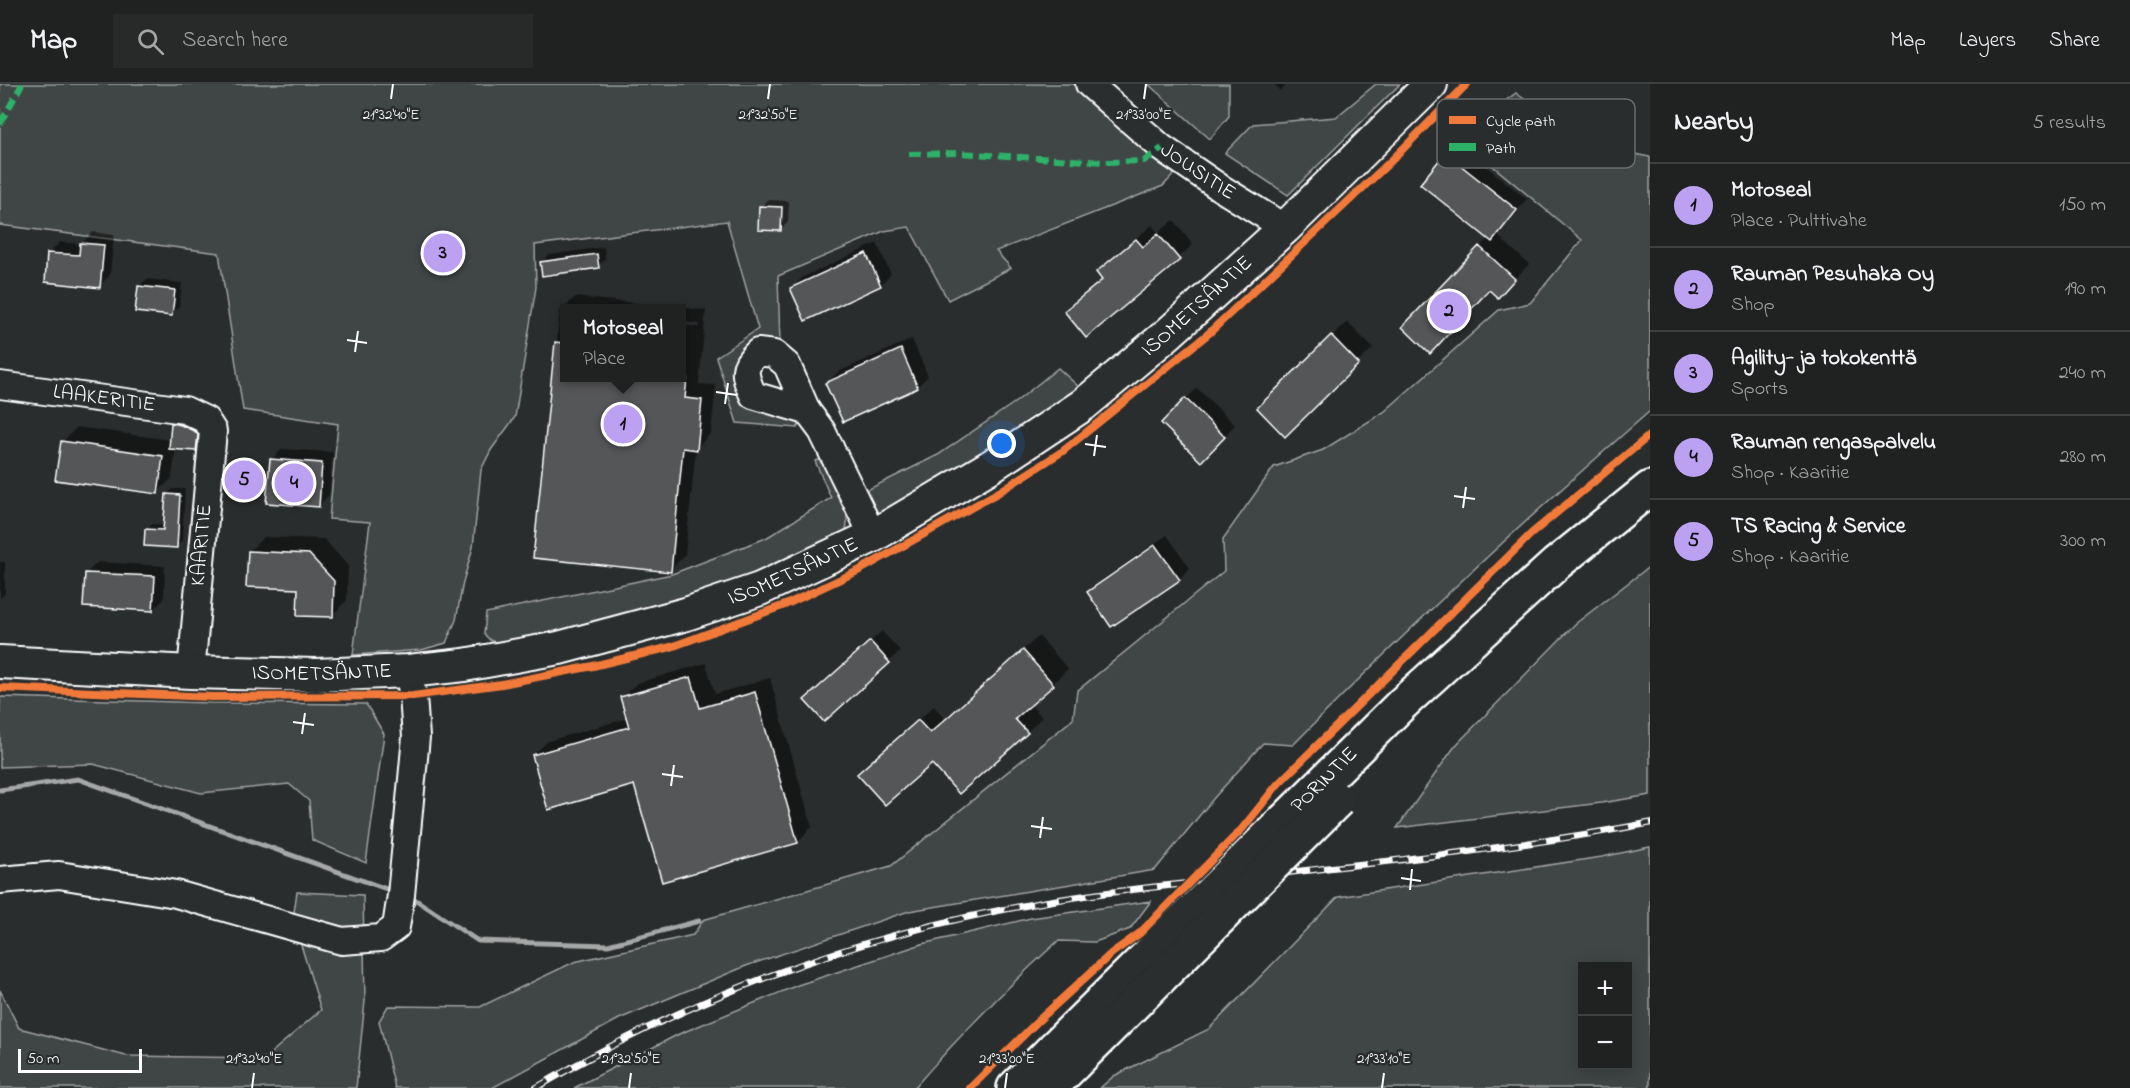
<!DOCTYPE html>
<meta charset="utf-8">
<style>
body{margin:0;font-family:"Indie Flower",sans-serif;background:#282a2a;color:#f1f3f6}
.controls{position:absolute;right:18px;bottom:18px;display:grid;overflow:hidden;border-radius:0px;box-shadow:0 3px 15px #0003}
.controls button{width:54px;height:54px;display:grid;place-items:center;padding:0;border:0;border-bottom:2px solid #3d3f40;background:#202222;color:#f1f3f6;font:30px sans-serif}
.scale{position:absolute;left:18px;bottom:15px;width:124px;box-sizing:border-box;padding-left:6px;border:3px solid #fff;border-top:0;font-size:16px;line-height:21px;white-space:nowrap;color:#fff;-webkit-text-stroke:4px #2a2d2e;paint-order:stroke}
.you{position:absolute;left:1002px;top:360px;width:21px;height:21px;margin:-15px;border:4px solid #fff;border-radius:50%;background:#1a73e8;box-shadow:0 0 0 9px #1a73e833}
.badge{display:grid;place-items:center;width:39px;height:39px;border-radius:50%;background:#bca0f2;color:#111;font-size:20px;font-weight:700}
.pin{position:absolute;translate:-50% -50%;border:3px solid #fff;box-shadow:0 2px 6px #0006}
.popup{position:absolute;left:560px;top:220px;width:126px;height:78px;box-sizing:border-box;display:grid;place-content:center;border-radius:0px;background:#202222;filter:drop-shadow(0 2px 4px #0005);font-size:20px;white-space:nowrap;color:#a2a4a5}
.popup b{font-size:22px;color:#f1f3f6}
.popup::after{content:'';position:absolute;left:50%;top:100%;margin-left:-12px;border:12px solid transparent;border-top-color:#202222}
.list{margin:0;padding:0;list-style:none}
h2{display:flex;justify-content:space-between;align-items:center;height:78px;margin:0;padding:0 24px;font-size:26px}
h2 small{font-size:20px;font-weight:400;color:#a2a4a5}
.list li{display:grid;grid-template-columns:39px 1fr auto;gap:18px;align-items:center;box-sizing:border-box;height:84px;padding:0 24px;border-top:2px solid #3d3f40}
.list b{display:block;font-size:22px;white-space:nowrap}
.list p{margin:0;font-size:20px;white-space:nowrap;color:#a2a4a5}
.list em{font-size:20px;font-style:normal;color:#a2a4a5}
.icon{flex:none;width:33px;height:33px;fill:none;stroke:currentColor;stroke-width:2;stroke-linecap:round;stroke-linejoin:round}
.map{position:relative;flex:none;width:1650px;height:1004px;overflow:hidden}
header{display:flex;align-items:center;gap:36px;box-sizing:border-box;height:84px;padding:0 30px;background:#202222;border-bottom:2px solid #3d3f40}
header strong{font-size:28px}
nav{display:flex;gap:33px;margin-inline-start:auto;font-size:21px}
.search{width:420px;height:54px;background:#282a2a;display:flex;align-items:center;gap:15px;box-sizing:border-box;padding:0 21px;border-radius:0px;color:#a2a4a5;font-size:22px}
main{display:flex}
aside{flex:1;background:#202222}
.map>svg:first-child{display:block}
.green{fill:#414445;stroke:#a0a2a2;stroke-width:1.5;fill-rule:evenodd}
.shadow{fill:#0007;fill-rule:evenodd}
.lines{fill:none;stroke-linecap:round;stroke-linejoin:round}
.stream{stroke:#a6a7a7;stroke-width:5}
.building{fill:#555758;stroke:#fff;stroke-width:1.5}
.minor-casing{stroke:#fff;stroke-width:30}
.major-casing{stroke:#fff;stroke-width:36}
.highway-casing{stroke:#fff;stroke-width:38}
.minor{stroke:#2a2d2e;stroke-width:26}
.major{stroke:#2a2d2e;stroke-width:32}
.highway{stroke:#2a2d2e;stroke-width:33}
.rail-casing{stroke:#fff;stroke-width:7}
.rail{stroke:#2a2d2e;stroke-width:4.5;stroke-dasharray:14;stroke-linecap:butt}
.highway-bridge-casing{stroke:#fff;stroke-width:38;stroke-linecap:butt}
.highway-bridge{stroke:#2a2d2e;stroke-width:33}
.quiet{stroke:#2db169;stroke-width:6;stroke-dasharray:12 6;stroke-linecap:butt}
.cycleway-casing{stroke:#2a2d2e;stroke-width:11}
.cycleway{stroke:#f17a3a;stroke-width:8}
.ticks{fill:none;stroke:#fff;stroke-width:2}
.labels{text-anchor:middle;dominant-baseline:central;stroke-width:5;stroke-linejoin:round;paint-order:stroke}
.street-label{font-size:21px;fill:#fff;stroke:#2a2d2e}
.key{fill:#2a2d2e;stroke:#6a6c6d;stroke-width:1.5}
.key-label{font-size:16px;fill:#fff}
.ticks-label{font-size:15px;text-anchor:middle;fill:#fff;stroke:#2a2d2e;stroke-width:5;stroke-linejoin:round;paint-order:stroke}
</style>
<header>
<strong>Map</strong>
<div class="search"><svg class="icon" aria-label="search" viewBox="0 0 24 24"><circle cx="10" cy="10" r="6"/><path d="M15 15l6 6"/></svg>Search here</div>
<nav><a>Map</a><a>Layers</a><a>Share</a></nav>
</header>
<main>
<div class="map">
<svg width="1650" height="1004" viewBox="0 0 1650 1004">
<rect width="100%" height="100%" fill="#2a2d2e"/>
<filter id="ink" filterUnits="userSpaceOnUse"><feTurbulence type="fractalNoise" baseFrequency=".0167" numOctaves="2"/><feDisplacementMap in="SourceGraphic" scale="12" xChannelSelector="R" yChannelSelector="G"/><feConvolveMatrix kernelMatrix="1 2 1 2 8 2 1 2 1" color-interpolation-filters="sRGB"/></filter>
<g filter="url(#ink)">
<path class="green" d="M 0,0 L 1076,0 L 1177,87 L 1163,102 L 996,167 L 1011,184 L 948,216 L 909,143 L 884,147 L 778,192 L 780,260 L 735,286 L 797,333 L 801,339 L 797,344 L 737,339 L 716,273 L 758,245 L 727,137 L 535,161 L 536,203 L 515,333 L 491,366 L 481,386 L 473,463 L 463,498 L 456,536 L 446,559 L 421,566 L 353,571 L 370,438 L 329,435 L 338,340 L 243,326 L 219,169 L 0,141 Z
M 1148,0 L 1229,0 L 1229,32 L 1210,55 Z
M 1376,0 L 1400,0 L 1288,111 L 1225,69 L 1253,40 L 1336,33 Z
M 1516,9 L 1586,60 L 1650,73 L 1650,327 C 1527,434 1407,545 1293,661 L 1263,659 L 1213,715 L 1155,786 L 909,827 L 746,882 L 619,935 L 492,1004 L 395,1004 L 379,937 L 388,922 L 480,923 L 574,878 L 693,851 L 703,836 L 891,782 L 1073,635 L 1077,607 L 1224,487 L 1223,455 L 1274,383 L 1323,366 L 1384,328 L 1499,226 L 1530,219 L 1582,156 L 1458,53 Z
M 1058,284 L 1080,304 L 1040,338 L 889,431 L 877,428 L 862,411 L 867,406 L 938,371 L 1017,317 Z
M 818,376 L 824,381 C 835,402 855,427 844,452 L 735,499 L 603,538 L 501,561 L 490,556 L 484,550 L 486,529 L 672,490 L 766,454 L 831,414 L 815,377 Z
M 1650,482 L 1650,711 L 1601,719 L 1397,744 L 1455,662 L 1575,540 Z
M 0,613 L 212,619 L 366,620 L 384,650 L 366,779 L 312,756 L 309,717 L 289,700 L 201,709 L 93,680 L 0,683 Z
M 1650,763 L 1650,1004 L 1100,1004 L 1114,992 L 1209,945 L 1338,813 L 1602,773 ZM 1582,882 L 1628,882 L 1628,982 L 1582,982 Z
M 297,808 L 363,811 L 365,917 L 356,1004 L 0,1004 L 0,906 L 19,944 L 126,972 L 265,974 L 321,926 L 293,835 Z
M 1151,817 L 1130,845 L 1095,858 L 1058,857 C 1007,903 959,952 914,1004 L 574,1004 L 679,950 L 798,901 L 922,860 L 1031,834 Z"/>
<path class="shadow" d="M 1274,0 L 1287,0 L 1281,7 Z
M 1457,59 L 1527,115 L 1497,151 L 1529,180 L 1513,197 L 1480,163 L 1490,153 L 1422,100 Z
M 768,116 L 789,117 L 788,138 L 781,145 L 761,123 Z
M 1174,136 L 1193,160 L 1179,174 L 1086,251 L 1066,228 L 1103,194 L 1098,188 L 1112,174 L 1152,141 L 1158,149 Z
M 93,148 L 114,151 L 110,191 L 99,202 L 49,169 L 60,158 L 81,160 Z
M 877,159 L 891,190 L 880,201 L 792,204 L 803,193 Z
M 604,163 L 605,175 L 598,182 L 541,178 L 549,171 Z
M 147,195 L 182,199 L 179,223 L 172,230 L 139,202 Z
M 575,213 L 706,226 L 699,300 L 716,301 L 711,349 L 696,365 L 685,471 L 670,486 L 535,472 L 560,228 ZM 564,224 L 682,224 L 682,238 L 700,240 L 699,243 L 682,241 L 682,294 L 564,294 Z
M 1347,238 L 1373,264 L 1285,351 L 1259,324 Z
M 912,255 L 928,292 L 917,303 L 827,299 L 838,288 Z
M 1197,304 L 1235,341 L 1201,376 L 1163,339 Z
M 179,333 L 203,341 L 203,358 L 196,365 L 176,364 L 172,394 L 157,409 L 62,358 L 77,343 L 171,356 L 172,340 Z
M 282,365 L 333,368 L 329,411 L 318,422 L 271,376 Z
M 173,405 L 185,405 L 182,457 L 176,462 L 146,446 L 152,440 L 165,441 L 167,410 Z
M 1167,451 L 1190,484 L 1179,495 L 1089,508 L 1100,497 Z
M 264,453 L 324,455 L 348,482 L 347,516 L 332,531 L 249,467 Z
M 0,478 L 5,478 L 5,510 L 0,514 Z
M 98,478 L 165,482 L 164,515 L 153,526 L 86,489 Z
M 882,547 L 900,567 L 889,578 L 817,605 Z
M 1039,552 L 1068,585 L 1030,620 L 1042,633 L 1027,648 L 933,677 L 874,675 L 934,622 L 945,635 Z
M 706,579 L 715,610 L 770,594 L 812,743 L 798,758 L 635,699 L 533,671 L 548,657 L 628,634 L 622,613 L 637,599 Z"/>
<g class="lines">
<path class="stream" d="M 0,706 L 78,695 L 395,808
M 409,814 L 416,816 L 478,857 L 608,861 L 699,837"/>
</g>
<path class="building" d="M 1445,69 L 1517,126 L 1492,158 L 1420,100 Z
M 759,122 L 782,123 L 781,147 L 758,146 Z
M 1158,150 L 1180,176 L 1086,254 L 1064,227 L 1102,196 L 1096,188 L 1136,155 L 1143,163 Z
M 80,159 L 104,161 L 100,204 L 45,198 L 47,169 L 79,171 Z
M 1479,162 L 1515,195 L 1498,214 L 1489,206 L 1430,270 L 1402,243 Z
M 866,169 L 881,202 L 805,237 L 790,204 Z
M 597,170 L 599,184 L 542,192 L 540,178 Z
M 138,202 L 175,206 L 172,232 L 135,228 Z
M 1331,251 L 1359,280 L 1285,353 L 1257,324 Z
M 555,258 L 564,259 L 564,294 L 687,294 L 685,314 L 702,316 L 697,366 L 683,364 L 671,488 L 533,474 Z
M 901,265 L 918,304 L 843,338 L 825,299 Z
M 1185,314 L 1225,353 L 1201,378 L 1161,339 Z
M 171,339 L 181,341 L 196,348 L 198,351 L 196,367 L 169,365 Z
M 61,357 L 163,372 L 158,410 L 55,396 Z
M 270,375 L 322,379 L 319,423 L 266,419 Z
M 166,410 L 180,411 L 177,464 L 144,462 L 145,445 L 163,446 Z
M 1155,461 L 1180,496 L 1111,543 L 1087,508 Z
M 248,467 L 309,470 L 334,497 L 333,533 L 297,532 L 298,505 L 246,503 Z
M 85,489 L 155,492 L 153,527 L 83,523 Z
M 870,557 L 890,579 L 824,638 L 804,616 Z
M 1023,566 L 1054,601 L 1015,635 L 1028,649 L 959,710 L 932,680 L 885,721 L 857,690 L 918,636 L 930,649 Z
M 691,593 L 700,624 L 755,608 L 798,759 L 662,798 L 634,701 L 548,726 L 532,671 L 629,643 L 620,613 Z"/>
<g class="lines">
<g class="minor-casing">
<g id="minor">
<path id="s1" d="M 1089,0 L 1162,64 L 1219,103 L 1285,144"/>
<path id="s2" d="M 0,301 L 185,326 L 206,336 L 213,347 L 191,588"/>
<path d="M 807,327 L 753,311 C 745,292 740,284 758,268 L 774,270 L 787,281 L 807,327 L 822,347 L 873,452"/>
<path d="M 0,796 L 59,791 L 176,810 L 342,857 L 381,854 L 396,843 L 401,811 L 416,653 L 413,612 L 408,587"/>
</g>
</g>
<g class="major-casing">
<g id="major">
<path id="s3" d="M 0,578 L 191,588 L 316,591 L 408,587 L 464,581 L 559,564 L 686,530 L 760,505 L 873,452 L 991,382 L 1083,321 L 1169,249 L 1285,144 L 1431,0"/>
</g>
</g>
<g class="highway-casing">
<path id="highway" d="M 1403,619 L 1556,480 L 1650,404
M 1014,1004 L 1056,962
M 1050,1004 L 1074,980"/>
</g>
<use href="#minor" class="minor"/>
<use href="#major" class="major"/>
<use href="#highway" class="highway"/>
<g class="rail-casing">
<path id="rail" d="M 536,1004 C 687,914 855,852 1028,821 C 1097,808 1167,802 1236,794 C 1374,779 1513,765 1650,739"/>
</g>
<use href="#rail" class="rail"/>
<g class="highway-bridge-casing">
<g id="highway-bridge">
<path id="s4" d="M 1056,962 L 1403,619"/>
<path d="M 1074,980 L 1338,716"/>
</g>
</g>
<use href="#highway-bridge" class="highway-bridge"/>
<path class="quiet" d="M 0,40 L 22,0
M 909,70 L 957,69 L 1104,78 L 1144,77 L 1162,64"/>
<g class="cycleway-casing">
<path id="cycleway" d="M 0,604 L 212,613 L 413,612 L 502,600 L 593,582 L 671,563 L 785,521 L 860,486 L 999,408 L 1063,367 L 1208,250 L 1391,77 L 1467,0
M 970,1004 L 1039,936 L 1112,869 L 1140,849 L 1242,745 L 1278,700 L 1531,450 L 1650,351"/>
</g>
<use href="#cycleway" class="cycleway"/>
</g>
</g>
<path class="ticks" d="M 391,15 L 393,0M 768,15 L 770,0M 1144,15 L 1146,0M 347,256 L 367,259M 355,268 L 358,247M 716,308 L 737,311M 725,320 L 728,299M 1085,360 L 1106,363M 1094,372 L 1097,351M 1454,412 L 1475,415M 1463,424 L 1466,403M 293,638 L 314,641M 302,650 L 305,629M 662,690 L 683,693M 671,702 L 674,681M 1031,742 L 1052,745M 1040,754 L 1043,733M 1401,794 L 1421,797M 1410,806 L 1412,785M 252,1004 L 254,989M 629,1004 L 631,989M 1005,1004 L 1007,989M 1382,1004 L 1384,989"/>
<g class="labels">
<g class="street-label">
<text stroke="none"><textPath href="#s1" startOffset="140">JOUSITIE</textPath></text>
<text stroke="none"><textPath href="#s3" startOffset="1294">ISOMETSÄNTIE</textPath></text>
<text stroke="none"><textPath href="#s2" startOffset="105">LAAKERITIE</textPath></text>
<text transform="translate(202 461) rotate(-85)">KAARITIE</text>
<text stroke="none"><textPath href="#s3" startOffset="808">ISOMETSÄNTIE</textPath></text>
<text stroke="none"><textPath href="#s3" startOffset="322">ISOMETSÄNTIE</textPath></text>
<text stroke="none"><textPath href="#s4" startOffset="378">PORINTIE</textPath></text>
</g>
</g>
<rect x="1437" y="15" width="198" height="69" rx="9" class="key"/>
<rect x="1449" y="32" width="27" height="8" fill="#f17a3a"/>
<rect x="1449" y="59" width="27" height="8" fill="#2db169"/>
<g class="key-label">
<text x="1486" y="42">Cycle path</text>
<text x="1486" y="69">Path</text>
</g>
<g class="ticks-label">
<text x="391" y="35">21°32'40"E</text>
<text x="768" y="35">21°32'50"E</text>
<text x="1144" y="35">21°33'00"E</text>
<text x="254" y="979">21°32'40"E</text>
<text x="631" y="979">21°32'50"E</text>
<text x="1007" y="979">21°33'00"E</text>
<text x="1384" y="979">21°33'10"E</text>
</g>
</svg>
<div class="controls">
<button>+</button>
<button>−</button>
</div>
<div class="scale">50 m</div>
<div class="you"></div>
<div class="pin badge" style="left:623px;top:340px">1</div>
<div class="popup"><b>Motoseal</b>Place</div>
<div class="pin badge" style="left:1449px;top:227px">2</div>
<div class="pin badge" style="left:443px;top:169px">3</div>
<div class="pin badge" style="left:294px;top:399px">4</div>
<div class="pin badge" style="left:244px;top:396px">5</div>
</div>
<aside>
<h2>Nearby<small>5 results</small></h2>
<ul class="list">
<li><span class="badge">1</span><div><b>Motoseal</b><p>Place · Pulttivahe</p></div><em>150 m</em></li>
<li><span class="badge">2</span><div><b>Rauman Pesuhaka Oy</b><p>Shop</p></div><em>190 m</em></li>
<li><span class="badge">3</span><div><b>Agility- ja tokokenttä</b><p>Sports</p></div><em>240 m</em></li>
<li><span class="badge">4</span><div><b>Rauman rengaspalvelu</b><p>Shop · Kaaritie</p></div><em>280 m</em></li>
<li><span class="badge">5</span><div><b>TS Racing &amp; Service</b><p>Shop · Kaaritie</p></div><em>300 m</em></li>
</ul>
</aside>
</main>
